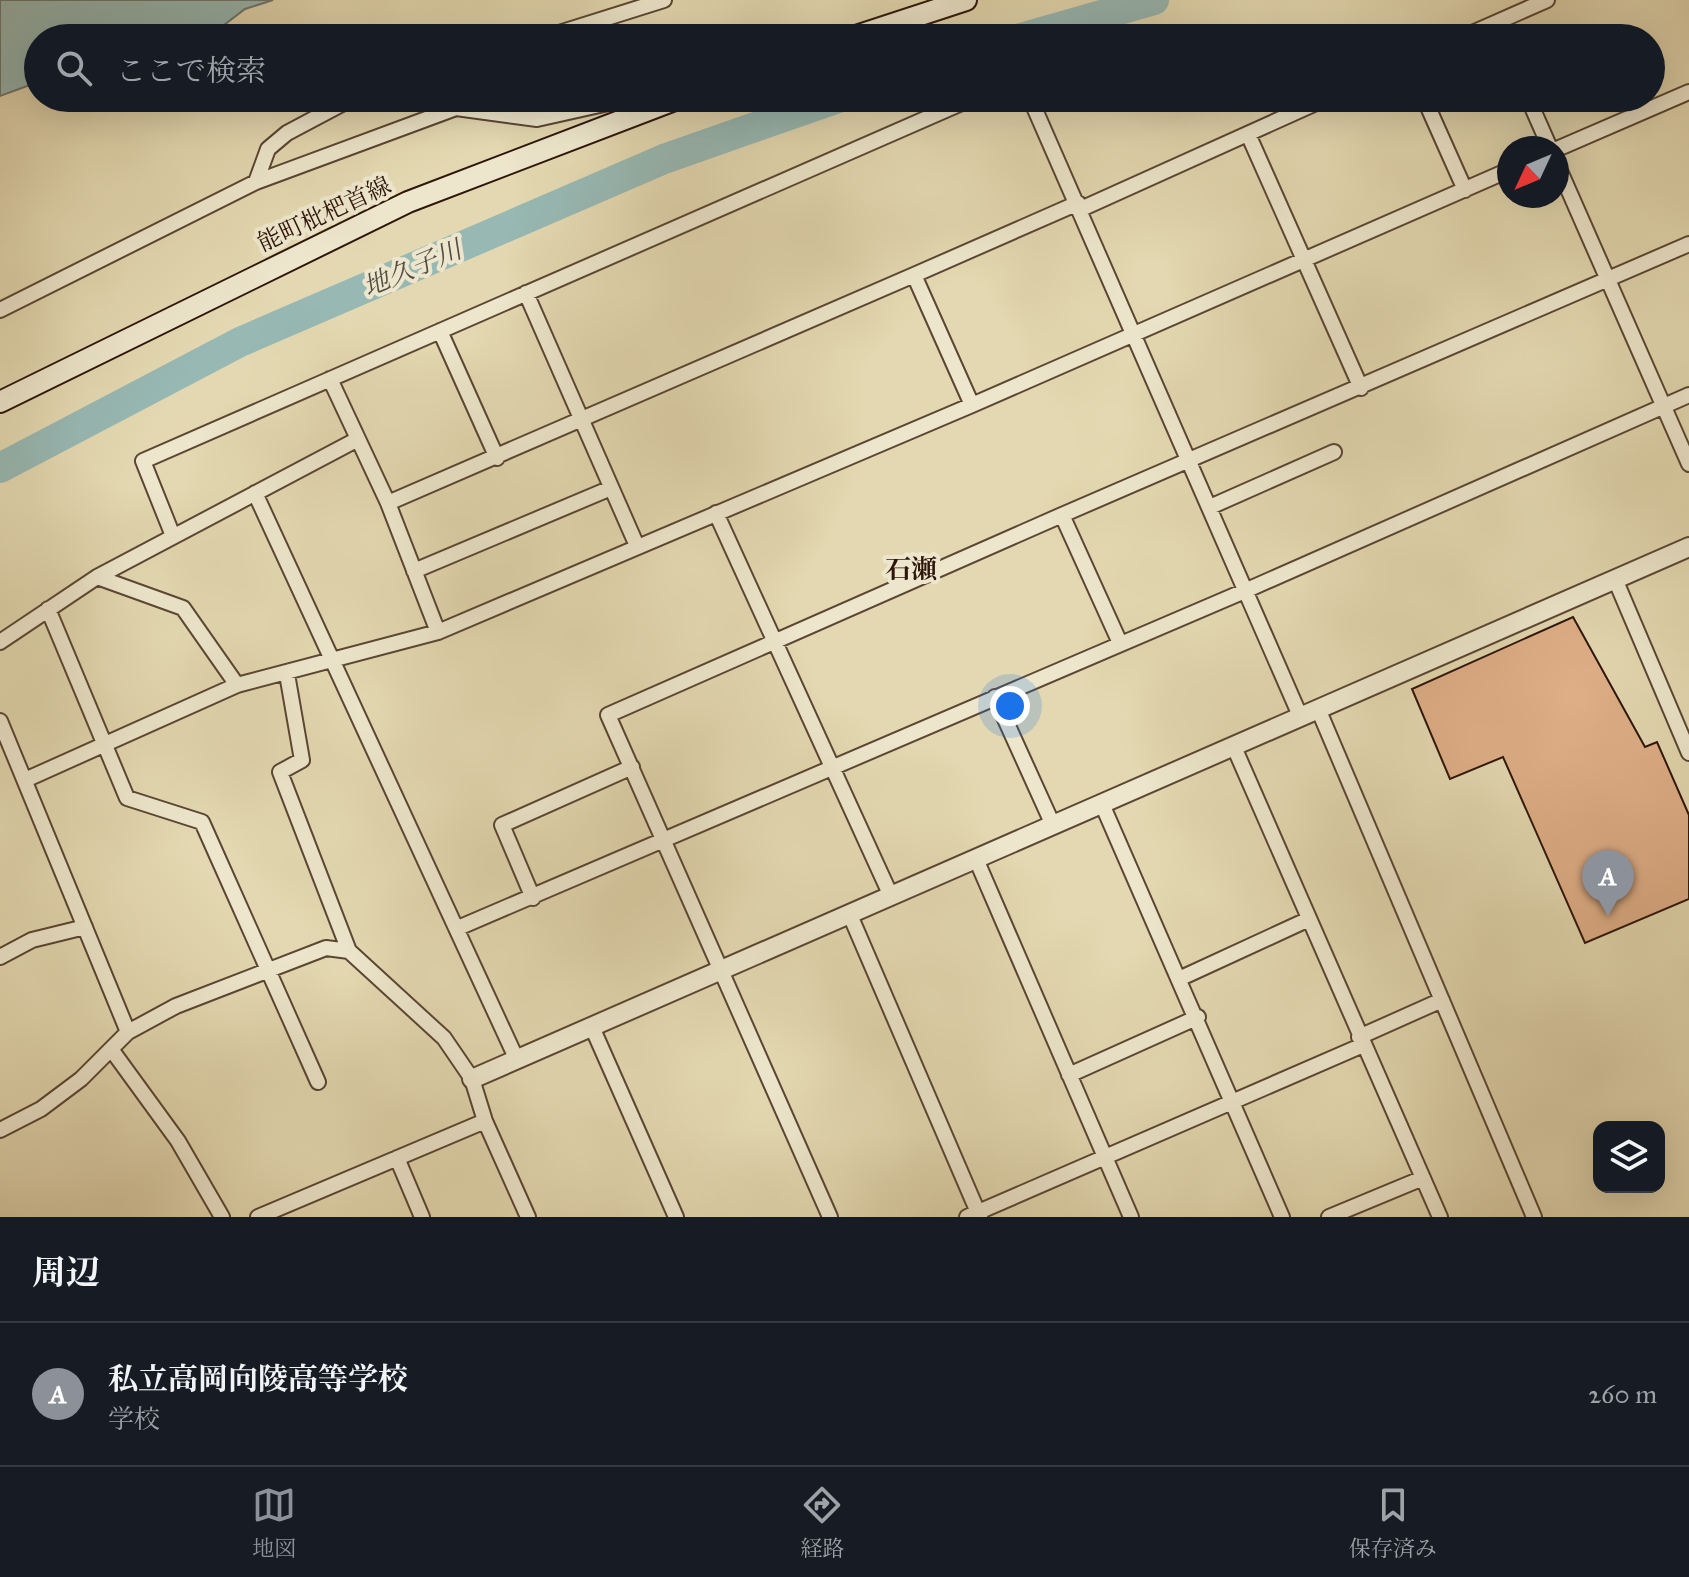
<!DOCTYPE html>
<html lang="ja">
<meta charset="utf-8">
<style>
body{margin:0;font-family:"IM FELL Great Primer","Noto Serif JP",serif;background:#20242c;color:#f1f3f6}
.controls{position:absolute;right:24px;bottom:24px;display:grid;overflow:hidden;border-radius:16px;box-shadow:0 8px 32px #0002}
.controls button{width:72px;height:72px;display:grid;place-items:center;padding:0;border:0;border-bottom:2px solid #363941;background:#171b24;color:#f1f3f6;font:40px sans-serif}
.compass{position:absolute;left:1497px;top:136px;width:72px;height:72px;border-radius:50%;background:#171b24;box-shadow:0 8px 32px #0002;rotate:226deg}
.you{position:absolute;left:1010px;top:706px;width:28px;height:28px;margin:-20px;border:6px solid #fff;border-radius:50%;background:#1a73e8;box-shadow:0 0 0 12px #1a73e833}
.badge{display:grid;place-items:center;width:52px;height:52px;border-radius:50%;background:#8c9099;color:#fff;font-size:26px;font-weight:700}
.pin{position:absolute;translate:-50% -66px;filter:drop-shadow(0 2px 4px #0008)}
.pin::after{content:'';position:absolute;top:42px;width:28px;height:24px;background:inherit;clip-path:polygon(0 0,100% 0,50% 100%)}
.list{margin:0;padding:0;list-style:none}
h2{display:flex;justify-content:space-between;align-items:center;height:104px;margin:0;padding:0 32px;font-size:34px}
h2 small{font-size:26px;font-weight:400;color:#9ea1a6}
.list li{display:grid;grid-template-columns:52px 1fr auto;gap:24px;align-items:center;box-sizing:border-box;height:144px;padding:0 32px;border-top:2px solid #363941}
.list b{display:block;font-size:30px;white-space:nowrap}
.list p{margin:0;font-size:26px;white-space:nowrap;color:#9ea1a6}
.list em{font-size:26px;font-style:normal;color:#9ea1a6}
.icon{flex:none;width:44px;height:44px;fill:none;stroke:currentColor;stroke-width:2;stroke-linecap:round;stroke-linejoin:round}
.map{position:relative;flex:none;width:1689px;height:1217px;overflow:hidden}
.search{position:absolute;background:#171b24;box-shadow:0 8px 32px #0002;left:24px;right:24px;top:24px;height:88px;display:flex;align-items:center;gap:20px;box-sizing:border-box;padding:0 28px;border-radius:44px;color:#9ea1a6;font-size:30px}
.sheet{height:248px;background:#171b24}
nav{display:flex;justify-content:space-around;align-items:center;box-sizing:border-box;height:112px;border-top:2px solid #363941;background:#171b24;font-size:22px;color:#9ea1a6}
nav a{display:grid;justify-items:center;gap:4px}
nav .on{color:#8c9099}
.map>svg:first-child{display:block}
.water{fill:#97b8b3;stroke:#6d776f;stroke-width:2}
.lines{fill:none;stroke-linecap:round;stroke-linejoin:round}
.river{stroke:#97b8b3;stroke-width:30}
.building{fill:#dfaf88;stroke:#2d1509;stroke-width:2}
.minor-casing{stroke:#5a4633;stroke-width:18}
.tertiary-casing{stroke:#5a4633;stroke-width:22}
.secondary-casing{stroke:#2d1509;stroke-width:24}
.minor{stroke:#ede6cc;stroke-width:14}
.tertiary{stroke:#ede6cc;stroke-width:18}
.secondary{stroke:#ede6cc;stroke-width:20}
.labels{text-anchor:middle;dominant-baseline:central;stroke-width:8;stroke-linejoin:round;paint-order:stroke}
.street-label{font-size:24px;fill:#2d1509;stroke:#ede6cc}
.water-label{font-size:26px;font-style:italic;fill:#524e44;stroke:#ede6cc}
.neighbourhood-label{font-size:26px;font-weight:bold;fill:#2d1509;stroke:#ede6cc}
</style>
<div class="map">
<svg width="1689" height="1217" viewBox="0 0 1689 1217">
<rect width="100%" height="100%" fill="#e3d8b1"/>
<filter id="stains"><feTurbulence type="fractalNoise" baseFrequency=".0025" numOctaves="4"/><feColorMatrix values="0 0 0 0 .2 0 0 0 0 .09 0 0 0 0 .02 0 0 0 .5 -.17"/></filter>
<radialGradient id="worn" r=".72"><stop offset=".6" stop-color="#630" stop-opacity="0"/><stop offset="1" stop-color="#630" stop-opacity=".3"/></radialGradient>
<path class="water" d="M 0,0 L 273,0 L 245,9 L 207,38 L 38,38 L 38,82 L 0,96 Z"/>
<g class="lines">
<path class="river" d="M 1021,38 L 1154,0
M 0,468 L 240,342 L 664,159 L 838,98"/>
</g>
<path class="building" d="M 1573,617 L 1645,747 L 1657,742 L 1689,815 L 1689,899 L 1585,943 L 1503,757 L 1450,779 L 1412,689 Z"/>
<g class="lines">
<g class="minor-casing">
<path id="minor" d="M 543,38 L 664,0
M 1461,38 L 1547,0
M 1030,98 L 1301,718
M 1424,98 L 1465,190
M 1528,98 L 1550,148
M 1248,134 L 1361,388
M 1557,149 L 1689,92
M 1557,164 L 1689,464
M 256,182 L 268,149 L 287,133 L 353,98
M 1081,209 L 1327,98
M 526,293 L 637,546
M 0,310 L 256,182 L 456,108 L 537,119 L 622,100 L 659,105
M 440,331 L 497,458
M 330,379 L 388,503 L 438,632
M 972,405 L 914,275 L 1078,203
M 255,493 L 517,1060
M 388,503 L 914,275
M 1210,507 L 1334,452
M 716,513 L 891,896
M 173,536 L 143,461 L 973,98
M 414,571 L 611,488
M 97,577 L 183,608 L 237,685
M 1615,579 L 1689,753
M 48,609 L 127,798 L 202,822 L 318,1082
M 0,642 L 97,577 L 358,439
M 1120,643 L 1062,515 L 1689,244
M 287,674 L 302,760 L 280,772 L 349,951
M 995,697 L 1053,825
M 1319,711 L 1534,1217
M 0,721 L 128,1032
M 1234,747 L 1440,1217
M 25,780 L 237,685 L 438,632 L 972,405 L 1509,170
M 1102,804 L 1282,1217
M 976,859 L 1131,1217
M 533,898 L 502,825 L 632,767
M 850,915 L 980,1217
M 458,928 L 1247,590 L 1689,395
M 0,957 L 32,940 L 85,927
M 1181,978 L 1309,919
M 592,1027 L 676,1217
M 1359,1037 L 1442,1000
M 111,1049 L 178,1141 L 222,1217
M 1069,1075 L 1198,1017
M 0,1130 L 41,1109 L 81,1079 L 128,1032 L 176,1006 L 326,948 L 349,951 L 444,1038 L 472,1079 L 485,1121 L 528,1217
M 397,1158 L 422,1217
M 258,1217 L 485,1121
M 830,1217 L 608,715 L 1062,515
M 967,1217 L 1363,1045
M 1329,1217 L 1423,1178"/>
</g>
<g class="tertiary-casing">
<path id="tertiary" d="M 472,1079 L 1689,547"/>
</g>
<g class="secondary-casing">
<path id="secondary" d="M 850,38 L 966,0
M 0,402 L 408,202 L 680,98"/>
</g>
<use href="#minor" class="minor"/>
<use href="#tertiary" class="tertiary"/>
<use href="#secondary" class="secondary"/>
</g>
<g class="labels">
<g class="street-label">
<text transform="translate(324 214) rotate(-25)">能町枇杷首線</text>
</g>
<g class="water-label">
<text transform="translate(412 268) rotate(-23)">地久子川</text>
</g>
<g class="neighbourhood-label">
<text x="911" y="569">石瀬</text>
</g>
</g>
<rect width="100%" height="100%" filter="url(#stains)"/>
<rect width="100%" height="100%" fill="url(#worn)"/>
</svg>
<div class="controls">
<button><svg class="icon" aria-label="layers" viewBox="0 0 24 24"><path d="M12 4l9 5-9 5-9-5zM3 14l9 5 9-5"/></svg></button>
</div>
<svg class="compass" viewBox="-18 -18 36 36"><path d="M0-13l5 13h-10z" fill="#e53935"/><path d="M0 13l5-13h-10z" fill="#9ea1a6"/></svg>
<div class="you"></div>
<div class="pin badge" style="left:1608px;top:916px">A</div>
<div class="search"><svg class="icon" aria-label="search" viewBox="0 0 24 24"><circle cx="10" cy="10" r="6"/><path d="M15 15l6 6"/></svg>ここで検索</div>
</div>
<section class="sheet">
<h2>周辺<small></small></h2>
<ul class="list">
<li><span class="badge">A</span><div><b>私立高岡向陵高等学校</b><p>学校</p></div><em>260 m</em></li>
</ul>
</section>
<nav>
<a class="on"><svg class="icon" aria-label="map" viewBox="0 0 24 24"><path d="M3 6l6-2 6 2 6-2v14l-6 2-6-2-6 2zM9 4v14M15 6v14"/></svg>地図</a>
<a><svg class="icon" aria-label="directions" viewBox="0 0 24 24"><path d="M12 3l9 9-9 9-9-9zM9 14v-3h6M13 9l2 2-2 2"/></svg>経路</a>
<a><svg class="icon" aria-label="saved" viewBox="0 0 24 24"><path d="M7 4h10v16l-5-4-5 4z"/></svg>保存済み</a>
</nav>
